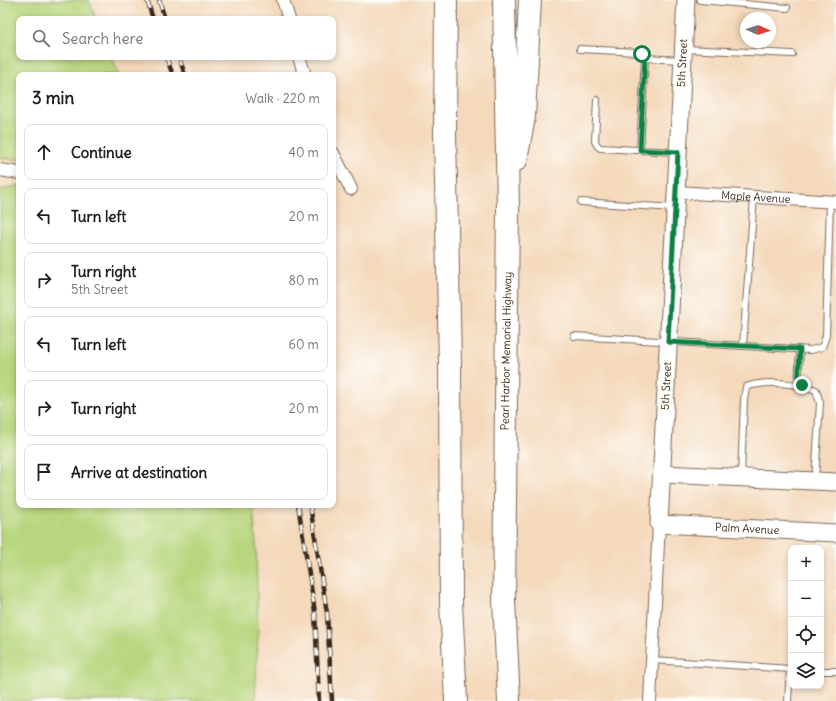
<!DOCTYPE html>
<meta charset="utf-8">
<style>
body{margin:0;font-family:Delius,sans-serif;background:#f2f2f2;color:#202124}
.controls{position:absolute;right:12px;bottom:12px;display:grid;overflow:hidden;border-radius:8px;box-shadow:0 2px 6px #0003}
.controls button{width:36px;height:36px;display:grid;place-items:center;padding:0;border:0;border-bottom:1px solid #e0e0e0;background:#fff;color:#202124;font:20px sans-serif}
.compass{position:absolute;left:740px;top:12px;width:36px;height:36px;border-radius:50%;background:#fff;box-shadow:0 2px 6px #0003;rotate:93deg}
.stop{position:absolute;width:12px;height:12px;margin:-9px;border:3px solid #0b8043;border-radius:50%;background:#fff}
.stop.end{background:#0b8043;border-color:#fff;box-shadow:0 1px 4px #0008}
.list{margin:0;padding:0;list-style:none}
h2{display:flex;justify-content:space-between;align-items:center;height:52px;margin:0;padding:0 16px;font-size:17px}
h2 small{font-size:13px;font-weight:400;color:#757577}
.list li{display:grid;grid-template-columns:26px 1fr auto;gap:12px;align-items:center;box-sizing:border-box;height:56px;margin:0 8px 8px;padding:0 8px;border:1px solid #e0e0e0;border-radius:8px}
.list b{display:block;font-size:15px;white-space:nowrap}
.list p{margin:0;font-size:13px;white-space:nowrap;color:#757577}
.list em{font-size:13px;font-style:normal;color:#757577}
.icon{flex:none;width:22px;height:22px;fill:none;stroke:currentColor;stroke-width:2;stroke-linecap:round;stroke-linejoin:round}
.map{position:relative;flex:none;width:836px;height:701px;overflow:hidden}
.search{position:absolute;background:#fff;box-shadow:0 2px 6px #0003;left:16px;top:16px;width:320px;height:44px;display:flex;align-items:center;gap:10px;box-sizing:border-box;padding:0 14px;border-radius:8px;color:#757577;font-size:15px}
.panel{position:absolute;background:#fff;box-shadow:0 2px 6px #0003;left:16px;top:72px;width:320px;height:436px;border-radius:8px}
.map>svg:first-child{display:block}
.green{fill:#b7d67d;stroke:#79804e}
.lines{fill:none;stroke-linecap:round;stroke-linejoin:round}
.lane-casing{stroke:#7c6755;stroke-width:8}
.street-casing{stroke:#7c6755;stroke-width:14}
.secondary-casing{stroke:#7c6755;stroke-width:19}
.highway-casing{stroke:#7c6755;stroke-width:24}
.lane{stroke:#fff;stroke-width:6}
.street{stroke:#fff;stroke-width:12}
.secondary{stroke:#fff;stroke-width:17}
.highway{stroke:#fff;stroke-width:22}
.rail-casing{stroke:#3b2a1e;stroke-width:4.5}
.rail{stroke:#fdfcf7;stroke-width:3;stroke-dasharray:9;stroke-linecap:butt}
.route{stroke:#0b8043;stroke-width:5}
.labels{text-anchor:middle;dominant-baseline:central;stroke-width:4;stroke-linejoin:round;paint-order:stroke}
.street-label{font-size:11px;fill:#3b2a1e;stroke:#fdfcf7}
</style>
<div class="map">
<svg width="836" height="701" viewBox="0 0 836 701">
<rect width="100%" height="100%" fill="#fdfcf7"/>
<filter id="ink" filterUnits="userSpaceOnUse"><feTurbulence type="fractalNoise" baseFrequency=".025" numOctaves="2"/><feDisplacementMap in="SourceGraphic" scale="8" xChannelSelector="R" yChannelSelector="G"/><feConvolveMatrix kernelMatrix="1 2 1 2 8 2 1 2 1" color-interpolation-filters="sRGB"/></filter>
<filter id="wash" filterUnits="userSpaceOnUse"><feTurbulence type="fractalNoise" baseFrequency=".012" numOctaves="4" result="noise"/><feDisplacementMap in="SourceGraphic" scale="16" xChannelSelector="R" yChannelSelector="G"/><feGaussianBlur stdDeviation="0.9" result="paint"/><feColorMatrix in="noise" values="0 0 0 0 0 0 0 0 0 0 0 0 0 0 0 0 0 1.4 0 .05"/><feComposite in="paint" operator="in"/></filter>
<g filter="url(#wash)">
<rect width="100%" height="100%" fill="#f4d9bb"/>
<path class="green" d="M 0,0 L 89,0 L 96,19 L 19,19 L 19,57 L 112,57 L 119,75 L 19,75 L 19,160 L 0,158 Z
M 19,185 L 19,505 L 253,505 L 256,544 L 258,636 L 255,701 L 0,701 L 0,190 Z"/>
</g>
<g filter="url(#ink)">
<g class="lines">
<g class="lane-casing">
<path id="lane" d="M 700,0 L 787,8
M 580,49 L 638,52 L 642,54 L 645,58
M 685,49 L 792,54
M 597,100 L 595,141 L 597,145 L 600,148 L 676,152
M 640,150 L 645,58 L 681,60
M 581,202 L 675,208
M 574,336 L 811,350 L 822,347 L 826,336 L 830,202
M 743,346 L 754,197
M 798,385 L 800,349
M 741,477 L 744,400 L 746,387 C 766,380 796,383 816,390 L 820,403 L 815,479
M 652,660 L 791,669
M 821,671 L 836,671
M 788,701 L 790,669"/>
</g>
<g class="street-casing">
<g id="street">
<path d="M 283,0 L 289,19"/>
<path d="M 299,57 L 305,75"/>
<path d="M 333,153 L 351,189"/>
<path d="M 0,170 L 19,173"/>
<path id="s1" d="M 676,192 L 836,202"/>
<path d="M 650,701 L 659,524"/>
</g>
</g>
<g class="secondary-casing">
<g id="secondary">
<path id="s2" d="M 686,0 L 659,524 L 836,533"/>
<path d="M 662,474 L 836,482"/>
</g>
</g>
<g class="highway-casing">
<path id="highway" d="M 446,0 L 445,135 L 450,363 L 451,603 L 456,701
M 504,0 L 508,208 L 504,601 L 509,701
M 516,160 L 524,117 L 530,0"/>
</g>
<use href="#lane" class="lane"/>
<use href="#street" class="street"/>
<use href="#secondary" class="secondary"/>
<use href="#highway" class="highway"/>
<g class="rail-casing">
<path id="rail" d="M 147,0 L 153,19
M 159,0 L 165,19
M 166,57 L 173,75
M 179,57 L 185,75
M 298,505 L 315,612 L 319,701
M 310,505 L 327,613 L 332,701"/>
</g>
<use href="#rail" class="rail"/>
</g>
</g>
<g class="lines" filter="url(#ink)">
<path class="route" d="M 642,54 L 645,58 L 640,150 L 678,152 L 668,342 L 800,349 L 798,385 L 802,385"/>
</g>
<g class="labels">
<g class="street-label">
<text transform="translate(682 63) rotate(-87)">5th Street</text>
<text stroke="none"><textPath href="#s1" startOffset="80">Maple Avenue</textPath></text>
<text transform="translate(506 351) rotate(-89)">Pearl Harbor Memorial Highway</text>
<text transform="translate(666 386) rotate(-87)">5th Street</text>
<text stroke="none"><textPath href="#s2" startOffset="613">Palm Avenue</textPath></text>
</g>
</g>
</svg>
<div class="controls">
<button>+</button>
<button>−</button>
<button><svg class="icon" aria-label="locate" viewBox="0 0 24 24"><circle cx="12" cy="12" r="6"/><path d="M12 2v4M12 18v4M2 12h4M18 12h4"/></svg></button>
<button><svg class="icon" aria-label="layers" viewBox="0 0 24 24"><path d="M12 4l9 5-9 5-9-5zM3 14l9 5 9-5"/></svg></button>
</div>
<svg class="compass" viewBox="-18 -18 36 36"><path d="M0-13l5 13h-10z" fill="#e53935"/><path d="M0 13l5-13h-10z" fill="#757577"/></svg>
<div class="stop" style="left:642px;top:54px"></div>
<div class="stop end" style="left:802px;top:385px"></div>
<div class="search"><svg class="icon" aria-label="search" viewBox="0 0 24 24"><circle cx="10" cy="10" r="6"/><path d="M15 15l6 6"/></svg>Search here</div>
<section class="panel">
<h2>3 min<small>Walk · 220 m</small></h2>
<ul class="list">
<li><svg class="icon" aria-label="ahead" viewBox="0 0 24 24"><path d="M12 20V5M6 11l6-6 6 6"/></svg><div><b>Continue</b></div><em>40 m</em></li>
<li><svg class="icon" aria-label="left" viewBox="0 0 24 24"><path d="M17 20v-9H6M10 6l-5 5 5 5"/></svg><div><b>Turn left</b></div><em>20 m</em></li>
<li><svg class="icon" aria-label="right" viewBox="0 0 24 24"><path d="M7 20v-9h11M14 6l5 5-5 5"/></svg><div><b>Turn right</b><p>5th Street</p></div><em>80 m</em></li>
<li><svg class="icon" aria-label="left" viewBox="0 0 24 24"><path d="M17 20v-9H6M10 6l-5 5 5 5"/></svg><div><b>Turn left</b></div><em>60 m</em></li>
<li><svg class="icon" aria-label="right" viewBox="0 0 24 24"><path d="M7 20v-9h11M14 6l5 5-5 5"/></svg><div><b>Turn right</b></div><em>20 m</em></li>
<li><svg class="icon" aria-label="arrive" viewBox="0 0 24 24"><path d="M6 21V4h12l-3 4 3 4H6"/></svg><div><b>Arrive at destination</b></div></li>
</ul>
</section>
</div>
